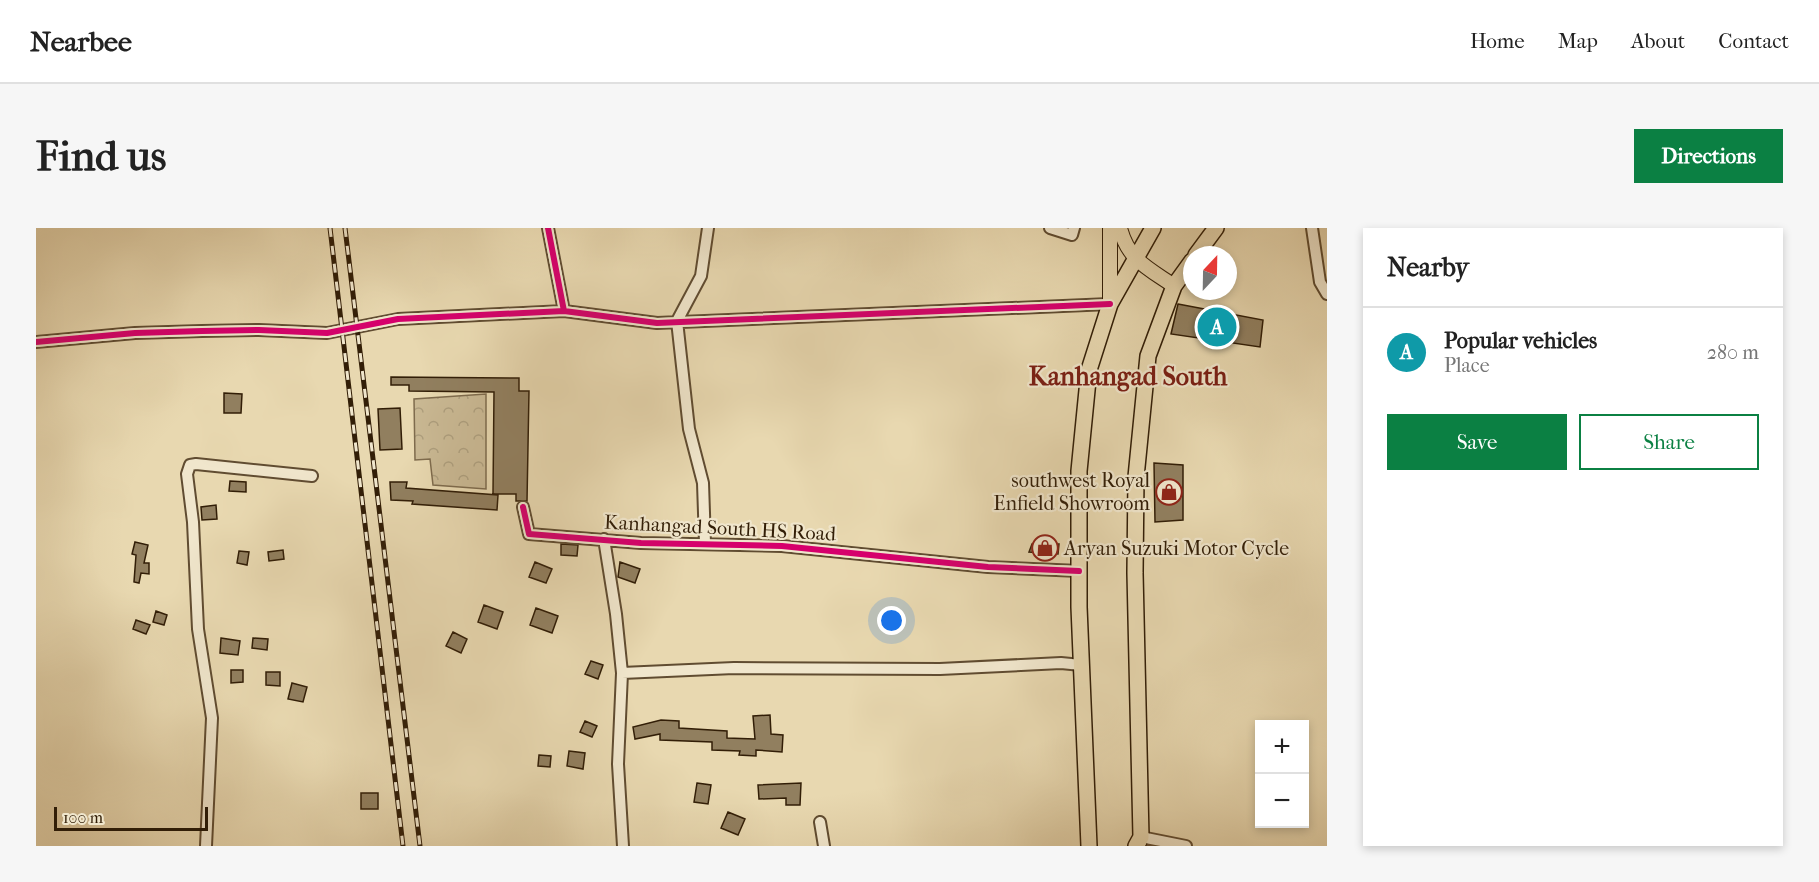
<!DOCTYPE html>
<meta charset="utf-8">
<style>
body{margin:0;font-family:"IM FELL French Canon",serif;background:#f6f6f6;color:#222}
.controls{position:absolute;right:18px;bottom:18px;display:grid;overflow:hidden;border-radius:0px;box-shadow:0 3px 9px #0003}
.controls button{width:54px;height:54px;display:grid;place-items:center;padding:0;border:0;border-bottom:2px solid #e0e0e0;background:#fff;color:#222;font:30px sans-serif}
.compass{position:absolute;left:1147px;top:18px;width:54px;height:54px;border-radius:50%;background:#fff;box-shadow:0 3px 9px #0003;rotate:22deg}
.scale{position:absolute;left:18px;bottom:15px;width:154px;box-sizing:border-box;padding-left:6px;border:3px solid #321e07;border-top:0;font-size:16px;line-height:21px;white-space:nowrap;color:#321e07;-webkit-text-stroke:4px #f0e6cc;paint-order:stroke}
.you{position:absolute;left:856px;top:393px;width:21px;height:21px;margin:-15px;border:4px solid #fff;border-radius:50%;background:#1a73e8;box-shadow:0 0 0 9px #1a73e833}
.badge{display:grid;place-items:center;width:39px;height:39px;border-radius:50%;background:#0b8043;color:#fff;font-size:20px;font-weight:700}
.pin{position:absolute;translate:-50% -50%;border:3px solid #fff;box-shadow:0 2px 6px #0006}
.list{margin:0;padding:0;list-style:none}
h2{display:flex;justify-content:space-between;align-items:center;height:78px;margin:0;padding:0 24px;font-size:26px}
h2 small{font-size:20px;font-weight:400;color:#767676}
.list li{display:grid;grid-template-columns:39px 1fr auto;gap:18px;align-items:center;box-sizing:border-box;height:90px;padding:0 24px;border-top:2px solid #e0e0e0}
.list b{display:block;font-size:22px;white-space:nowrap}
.list p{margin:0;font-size:20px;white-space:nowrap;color:#767676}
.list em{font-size:20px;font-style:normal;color:#767676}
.actions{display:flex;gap:12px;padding:18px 24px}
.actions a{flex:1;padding:14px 0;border:2px solid #0b8043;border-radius:0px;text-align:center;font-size:21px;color:#0b8043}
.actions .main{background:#0b8043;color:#fff}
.map{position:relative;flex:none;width:1291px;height:618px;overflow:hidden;border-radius:0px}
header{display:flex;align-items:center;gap:36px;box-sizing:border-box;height:84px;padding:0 30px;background:#fff;border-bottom:2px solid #e0e0e0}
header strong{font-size:28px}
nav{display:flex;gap:33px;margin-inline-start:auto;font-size:21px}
.intro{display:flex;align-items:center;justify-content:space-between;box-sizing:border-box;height:144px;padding:0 36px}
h1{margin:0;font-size:42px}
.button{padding:15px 27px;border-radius:0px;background:#0b8043;color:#fff;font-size:21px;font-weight:700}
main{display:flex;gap:36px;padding:0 36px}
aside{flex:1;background:#fff;border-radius:0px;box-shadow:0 3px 9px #0003}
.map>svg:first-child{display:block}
.forest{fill:url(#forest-crowns);stroke:#7e6b4d;stroke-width:1.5}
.building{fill:#917f5f;stroke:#321e07;stroke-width:1.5}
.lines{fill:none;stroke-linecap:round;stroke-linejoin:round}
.minor-casing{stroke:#604c31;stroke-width:14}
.major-casing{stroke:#321e07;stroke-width:16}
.highway-casing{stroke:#321e07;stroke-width:18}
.minor{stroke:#f0e6cc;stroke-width:10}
.major{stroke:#e8d8b0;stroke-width:14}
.highway{stroke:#e8d8b0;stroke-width:15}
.rail-casing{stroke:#321e07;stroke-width:5}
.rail{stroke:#f0e6cc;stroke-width:3;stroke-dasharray:9;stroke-linecap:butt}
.cycleway-casing{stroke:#f0e6cc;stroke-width:10}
.cycleway{stroke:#d6006c;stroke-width:6}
.labels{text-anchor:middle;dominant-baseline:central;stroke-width:4.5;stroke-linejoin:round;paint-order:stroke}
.poi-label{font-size:20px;fill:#321e07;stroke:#f0e6cc;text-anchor:end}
.street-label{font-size:20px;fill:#321e07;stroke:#f0e6cc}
.district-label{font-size:26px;font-weight:bold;fill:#7a1f14;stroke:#f0e6cc}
</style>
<header>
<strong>Nearbee</strong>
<nav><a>Home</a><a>Map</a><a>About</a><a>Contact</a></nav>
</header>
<div class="intro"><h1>Find us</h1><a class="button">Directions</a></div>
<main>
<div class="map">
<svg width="1291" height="618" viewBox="0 0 1291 618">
<defs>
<pattern id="forest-crowns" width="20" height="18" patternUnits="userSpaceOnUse" patternTransform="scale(1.5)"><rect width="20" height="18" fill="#c9b893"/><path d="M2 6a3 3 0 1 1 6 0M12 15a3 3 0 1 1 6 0" fill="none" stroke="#ad9e7d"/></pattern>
</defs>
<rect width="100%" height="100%" fill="#e8d8b0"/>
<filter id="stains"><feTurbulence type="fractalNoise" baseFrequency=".00333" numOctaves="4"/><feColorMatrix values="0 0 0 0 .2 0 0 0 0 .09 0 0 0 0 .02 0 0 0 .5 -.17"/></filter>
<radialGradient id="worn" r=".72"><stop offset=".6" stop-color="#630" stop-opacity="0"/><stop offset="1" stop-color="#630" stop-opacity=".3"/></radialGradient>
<path class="forest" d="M 450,166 L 450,261 L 397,257 L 394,231 L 379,232 L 378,171 Z"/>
<path class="building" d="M 1142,76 L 1227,92 L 1224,119 L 1135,106 Z
M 355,149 L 483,150 L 483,163 L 493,163 L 491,273 L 480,273 L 480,266 L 457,266 L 458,164 L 373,163 L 373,157 L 355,157 Z
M 188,165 L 206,166 L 205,185 L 188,185 Z
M 364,180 L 366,221 L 344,222 L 342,181 Z
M 1118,235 L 1147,237 L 1147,292 L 1119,294 Z
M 194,253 L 210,254 L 210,264 L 193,263 Z
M 354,254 L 371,254 L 370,260 L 462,267 L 461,282 L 376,276 L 377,273 L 355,272 Z
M 180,277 L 181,291 L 166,292 L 165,279 Z
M 99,314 L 112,317 L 108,335 L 113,335 L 113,346 L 105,345 L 103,355 L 98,354 L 100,327 L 96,326 Z
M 525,316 L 542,317 L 541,328 L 525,327 Z
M 996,316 L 1023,316 L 1022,326 L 993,324 Z
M 247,322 L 248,331 L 233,333 L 232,324 Z
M 203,323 L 213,324 L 211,337 L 201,335 Z
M 499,334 L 516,341 L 510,355 L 493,349 Z
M 584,334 L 604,341 L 599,355 L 582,349 Z
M 448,377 L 467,384 L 461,401 L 442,394 Z
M 500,380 L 522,388 L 516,405 L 494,397 Z
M 120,383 L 131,387 L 128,397 L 117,394 Z
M 100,392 L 114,397 L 110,406 L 97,401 Z
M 417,404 L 431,411 L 425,425 L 410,418 Z
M 185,410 L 204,413 L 202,427 L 184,425 Z
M 217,410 L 232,411 L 231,422 L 216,420 Z
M 555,433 L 567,437 L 562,451 L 549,446 Z
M 195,442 L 207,442 L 207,454 L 195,455 Z
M 230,444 L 244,444 L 244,458 L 230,457 Z
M 256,455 L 271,459 L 267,474 L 252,471 Z
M 734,487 L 735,506 L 747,507 L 746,524 L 720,522 L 720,528 L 703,527 L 704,523 L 676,522 L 676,514 L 624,512 L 624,506 L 599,511 L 597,499 L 625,492 L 643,493 L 643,500 L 691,503 L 691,510 L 719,511 L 717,488 Z
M 549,493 L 561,498 L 556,509 L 544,504 Z
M 533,523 L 549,525 L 547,541 L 531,538 Z
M 503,527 L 515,528 L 514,539 L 502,538 Z
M 661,555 L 675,557 L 672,576 L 658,574 Z
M 765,555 L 764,577 L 750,577 L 750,570 L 723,571 L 722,557 Z
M 325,565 L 342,565 L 342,581 L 325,581 Z
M 692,584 L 709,591 L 702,607 L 685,600 Z"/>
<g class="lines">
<g class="minor-casing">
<path id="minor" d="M 1014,0 L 1036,7 L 1038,0
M 1276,0 L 1284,54 L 1291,66
M 528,83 L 621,95 L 1074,76
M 0,114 L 99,105 L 166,103 L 223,102 L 291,105 L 362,91 L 528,83 L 512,0
M 487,279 L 493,306 L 605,315 L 746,318 L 952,339 L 1043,343
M 568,311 L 580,386 L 586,445 L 582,536 L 587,618
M 669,315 L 667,255 L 653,201 L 641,93 L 665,48 L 672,0
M 586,445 L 698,440 L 904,441 L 1025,435 L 1045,437
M 784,594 L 788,618
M 1105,615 L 1105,609 L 1150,618
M 170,618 L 176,490 L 162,401 L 157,294 L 151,246 L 154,237 L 160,236 L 276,248"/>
</g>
<g class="major-casing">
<path id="major" d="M 1074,0 L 1074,76
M 1084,0 C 1092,32 1112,40 1138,58"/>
</g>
<g class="highway-casing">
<path id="highway" d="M 1160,27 L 1180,0
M 1053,618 L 1043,379 L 1043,243 L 1053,142 L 1074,76 L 1117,0
M 1100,618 L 1105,609 L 1099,345 L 1100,249 L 1112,128 L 1138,58 L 1156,33"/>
</g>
<use href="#minor" class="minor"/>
<use href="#major" class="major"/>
<use href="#highway" class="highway"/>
<g class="rail-casing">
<path id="rail" d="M 294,0 L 367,618
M 309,0 L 384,618"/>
</g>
<use href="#rail" class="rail"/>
<g class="cycleway-casing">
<path id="cycleway" d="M 528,83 L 621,95 L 1074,76
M 0,114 L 99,105 L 166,103 L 223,102 L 291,105 L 362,91 L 528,83 L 512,0
M 487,279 L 493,306 L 605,315 L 746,318 L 952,339 L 1043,343"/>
</g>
<use href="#cycleway" class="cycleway"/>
</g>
<defs>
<g id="shop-ring" transform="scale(1.35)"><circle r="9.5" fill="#f0e6cc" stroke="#8f2418" stroke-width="1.5"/><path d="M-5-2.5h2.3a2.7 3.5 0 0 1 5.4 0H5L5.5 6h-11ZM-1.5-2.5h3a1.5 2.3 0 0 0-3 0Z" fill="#8f2418"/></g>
</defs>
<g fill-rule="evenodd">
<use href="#shop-ring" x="1133" y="264"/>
<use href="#shop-ring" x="1009" y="320"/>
</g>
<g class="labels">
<g class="poi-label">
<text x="1114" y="252">southwest Royal<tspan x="1114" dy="23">Enfield Showroom</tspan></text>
<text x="1028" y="320" text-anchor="start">Aryan Suzuki Motor Cycle</text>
</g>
<g class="street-label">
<text transform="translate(684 300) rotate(3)">Kanhangad South HS Road</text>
</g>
<g class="district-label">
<text x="1092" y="148">Kanhangad South</text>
</g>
</g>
<rect width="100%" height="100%" filter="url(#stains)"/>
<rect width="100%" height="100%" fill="url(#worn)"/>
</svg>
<div class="controls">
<button>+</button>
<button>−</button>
</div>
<svg class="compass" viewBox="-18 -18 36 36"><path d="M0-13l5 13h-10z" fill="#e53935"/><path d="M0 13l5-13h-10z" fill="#767676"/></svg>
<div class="scale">100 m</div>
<div class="you"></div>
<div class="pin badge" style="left:1181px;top:99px;background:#0f9aa8">A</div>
</div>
<aside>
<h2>Nearby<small></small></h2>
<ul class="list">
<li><span class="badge" style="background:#0f9aa8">A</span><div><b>Popular vehicles</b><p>Place</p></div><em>280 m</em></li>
</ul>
<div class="actions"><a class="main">Save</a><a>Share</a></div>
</aside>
</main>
